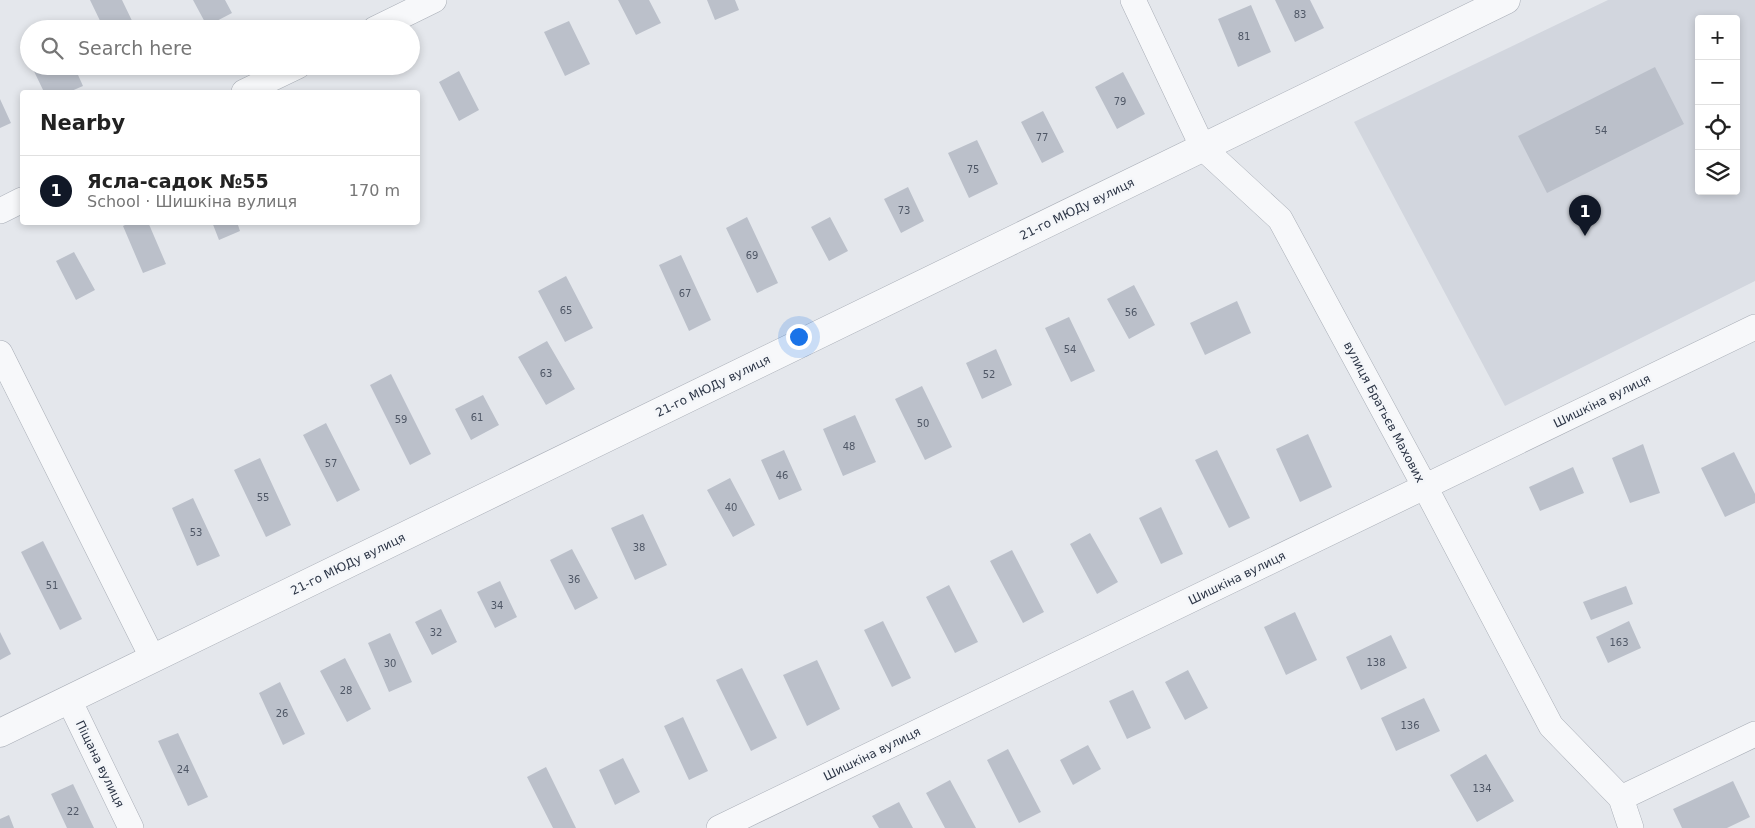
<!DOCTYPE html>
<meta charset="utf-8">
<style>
body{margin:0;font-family:"DejaVu Sans",sans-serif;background:#f2f2f2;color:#222}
.controls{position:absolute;right:15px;top:15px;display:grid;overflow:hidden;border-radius:5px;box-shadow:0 2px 8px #0003}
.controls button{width:45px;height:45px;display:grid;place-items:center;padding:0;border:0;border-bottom:1px solid #e0e0e0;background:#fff;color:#222;font:25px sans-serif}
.you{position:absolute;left:798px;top:336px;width:18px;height:18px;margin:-12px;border:4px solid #fff;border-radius:50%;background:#1a73e8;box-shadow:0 0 0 8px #1a73e833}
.badge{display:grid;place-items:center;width:32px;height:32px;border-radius:50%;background:#111827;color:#fff;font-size:16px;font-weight:700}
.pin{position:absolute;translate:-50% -41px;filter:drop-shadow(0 1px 2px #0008)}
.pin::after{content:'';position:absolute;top:26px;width:18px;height:15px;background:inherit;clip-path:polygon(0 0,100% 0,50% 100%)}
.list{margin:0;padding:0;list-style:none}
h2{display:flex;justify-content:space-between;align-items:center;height:65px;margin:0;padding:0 20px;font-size:21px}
h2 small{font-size:16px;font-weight:400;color:#767676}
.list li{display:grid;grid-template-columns:32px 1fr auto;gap:15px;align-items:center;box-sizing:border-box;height:70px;padding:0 20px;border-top:1px solid #e0e0e0}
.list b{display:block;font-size:19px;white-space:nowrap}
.list p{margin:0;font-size:16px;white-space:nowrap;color:#767676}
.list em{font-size:16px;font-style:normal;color:#767676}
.icon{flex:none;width:28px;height:28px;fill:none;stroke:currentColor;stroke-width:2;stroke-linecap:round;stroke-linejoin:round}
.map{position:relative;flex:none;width:1755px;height:828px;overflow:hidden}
.search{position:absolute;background:#fff;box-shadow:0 2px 8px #0003;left:20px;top:20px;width:400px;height:55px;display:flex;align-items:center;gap:12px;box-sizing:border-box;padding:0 18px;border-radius:28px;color:#767676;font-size:19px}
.panel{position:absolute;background:#fff;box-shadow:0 2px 8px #0003;left:20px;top:90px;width:400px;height:135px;border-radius:5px}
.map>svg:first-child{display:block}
.built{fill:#d2d6de;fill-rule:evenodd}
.building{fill:#bbc0ca}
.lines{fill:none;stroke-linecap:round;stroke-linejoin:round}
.minor-casing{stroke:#a9aeb7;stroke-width:26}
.tertiary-casing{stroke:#a9aeb7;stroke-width:29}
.minor{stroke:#f7f8fa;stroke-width:25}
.tertiary{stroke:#f7f8fa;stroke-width:28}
.labels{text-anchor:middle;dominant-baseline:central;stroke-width:5;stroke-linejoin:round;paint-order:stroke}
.number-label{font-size:10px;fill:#4f5766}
.street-label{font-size:12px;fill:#2b3445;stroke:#f4f6f9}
</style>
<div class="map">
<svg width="1755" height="828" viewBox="0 0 1755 828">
<rect width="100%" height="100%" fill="#e4e7ec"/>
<path class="built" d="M 1608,0 L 1755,0 L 1755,281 L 1505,406 L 1354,122 ZM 1699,19 L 1736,19 L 1736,191 L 1699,191 Z"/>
<path class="building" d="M 90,0 L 122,0 L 136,29 L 104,29 Z
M 193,0 L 225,0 L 232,13 L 207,26 Z
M 618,0 L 649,0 L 661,23 L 636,35 Z
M 707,0 L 735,0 L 739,10 L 715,20 Z
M 1275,0 L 1310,0 L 1324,28 L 1295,42 Z
M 1251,5 L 1271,52 L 1238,67 L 1218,19 Z
M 569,21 L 590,64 L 565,76 L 544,32 Z
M 33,66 L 74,66 L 83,86 L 69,92 L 44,92 L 32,67 Z
M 1655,67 L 1684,124 L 1547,193 L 1518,136 Z
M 459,71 L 479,110 L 459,121 L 439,82 Z
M 1123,72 L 1145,114 L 1117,129 L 1095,87 Z
M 0,99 L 11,123 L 0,128 Z
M 1043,111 L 1064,152 L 1042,163 L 1021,122 Z
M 977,140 L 998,184 L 969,198 L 948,153 Z
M 908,187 L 924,221 L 901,233 L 884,199 Z
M 747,217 L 778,283 L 757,293 L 726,228 Z
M 830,217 L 848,251 L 829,261 L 811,227 Z
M 131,222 L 148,222 L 166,264 L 143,273 L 123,226 Z
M 212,222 L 237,222 L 240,231 L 219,240 Z
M 74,252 L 95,290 L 76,300 L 56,261 Z
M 681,255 L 711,320 L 689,331 L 659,265 Z
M 566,276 L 593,328 L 565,342 L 538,291 Z
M 1134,285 L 1155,325 L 1129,339 L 1107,299 Z
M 1237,301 L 1251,333 L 1205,355 L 1190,323 Z
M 1069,317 L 1095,371 L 1071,382 L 1045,328 Z
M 547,341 L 575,389 L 546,405 L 518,357 Z
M 996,349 L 1012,385 L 982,399 L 966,363 Z
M 391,374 L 431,454 L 410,465 L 370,385 Z
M 922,386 L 952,447 L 925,460 L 895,399 Z
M 483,395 L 499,425 L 471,440 L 455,409 Z
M 855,415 L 876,462 L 843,476 L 823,429 Z
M 326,423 L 360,490 L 337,502 L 303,435 Z
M 1308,434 L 1332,487 L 1300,502 L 1276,449 Z
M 1643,444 L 1660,493 L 1630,503 L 1612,458 Z
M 784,450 L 802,490 L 779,500 L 761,460 Z
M 1217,450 L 1250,518 L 1229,528 L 1195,460 Z
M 1734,452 L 1755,494 L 1755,503 L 1725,517 L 1701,468 Z
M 260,458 L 291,525 L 266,537 L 234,470 Z
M 1573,467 L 1584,493 L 1540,511 L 1529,487 Z
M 730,478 L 755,525 L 733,537 L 707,490 Z
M 193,498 L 220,556 L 197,566 L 172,508 Z
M 1161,507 L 1183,554 L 1161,564 L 1139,518 Z
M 643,514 L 667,565 L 635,580 L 611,528 Z
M 1090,533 L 1118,582 L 1097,594 L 1070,544 Z
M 43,541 L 82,619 L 60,630 L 21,552 Z
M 572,549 L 598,598 L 575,610 L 550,560 Z
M 1012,550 L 1044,612 L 1023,623 L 990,561 Z
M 500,581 L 517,617 L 495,628 L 477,592 Z
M 949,585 L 978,642 L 955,653 L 926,597 Z
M 1626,586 L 1633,604 L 1591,620 L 1583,602 Z
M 441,609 L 457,642 L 432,655 L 415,622 Z
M 1295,612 L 1317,660 L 1286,675 L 1264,627 Z
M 883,621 L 911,678 L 892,687 L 864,630 Z
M 1629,621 L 1641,648 L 1608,663 L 1596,637 Z
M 0,632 L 11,654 L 0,660 Z
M 390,633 L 412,682 L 389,692 L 368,643 Z
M 1391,635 L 1407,668 L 1361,690 L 1346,657 Z
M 345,658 L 371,709 L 347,722 L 320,671 Z
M 817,660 L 840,709 L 807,726 L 783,675 Z
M 742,668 L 777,738 L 751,751 L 716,680 Z
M 1188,670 L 1208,708 L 1185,720 L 1165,682 Z
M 280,682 L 305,734 L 283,745 L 259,693 Z
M 1133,690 L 1151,728 L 1127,739 L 1109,701 Z
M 1424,698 L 1440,731 L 1396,751 L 1381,718 Z
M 683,717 L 708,771 L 689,780 L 664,726 Z
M 178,733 L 208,797 L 188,806 L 158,741 Z
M 1088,745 L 1101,769 L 1073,785 L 1060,760 Z
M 1008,749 L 1041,812 L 1019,823 L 987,760 Z
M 1486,754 L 1514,801 L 1477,822 L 1450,775 Z
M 623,758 L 640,792 L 615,805 L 599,770 Z
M 546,767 L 576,828 L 553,828 L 527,777 Z
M 950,780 L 976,828 L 945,828 L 926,793 Z
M 1733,781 L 1750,817 L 1727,828 L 1682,828 L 1673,809 Z
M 73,784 L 94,828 L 67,828 L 51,794 Z
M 899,802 L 913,828 L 879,828 L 872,816 Z
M 9,815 L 14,828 L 0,828 L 0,819 Z"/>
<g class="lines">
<g class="minor-casing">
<path id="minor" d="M 1133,0 L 1203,148 L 1280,219 L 1425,487 L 1551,726 L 1621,798 L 1631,828
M 375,29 L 434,0
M 244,92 L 298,66
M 0,211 L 22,200
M 0,353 L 153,659
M 69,700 L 131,828
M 1621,798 L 1755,734
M 719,828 L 1755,327"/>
</g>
<g class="tertiary-casing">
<path id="tertiary" d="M 0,733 L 1506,0"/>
</g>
<use href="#minor" class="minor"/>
<use href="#tertiary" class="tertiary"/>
</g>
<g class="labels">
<g class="number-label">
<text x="1300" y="14">83</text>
<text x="1244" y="36">81</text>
<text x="1120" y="101">79</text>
<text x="1601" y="130">54</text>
<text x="1042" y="137">77</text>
<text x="973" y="169">75</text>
<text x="904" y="210">73</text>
<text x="752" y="255">69</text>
<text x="685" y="293">67</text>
<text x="566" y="310">65</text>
<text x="1131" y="312">56</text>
<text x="1070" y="349">54</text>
<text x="546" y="373">63</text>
<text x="989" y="374">52</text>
<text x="477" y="417">61</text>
<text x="401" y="419">59</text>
<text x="923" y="423">50</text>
<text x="849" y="446">48</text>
<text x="331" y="463">57</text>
<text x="782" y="475">46</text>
<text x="263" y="497">55</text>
<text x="731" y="507">40</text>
<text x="196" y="532">53</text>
<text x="639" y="547">38</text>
<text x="574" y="579">36</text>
<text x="52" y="585">51</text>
<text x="497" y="605">34</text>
<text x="436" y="632">32</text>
<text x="1619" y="642">163</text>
<text x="1376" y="662">138</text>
<text x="390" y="663">30</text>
<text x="346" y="690">28</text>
<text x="282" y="713">26</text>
<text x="1410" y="725">136</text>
<text x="183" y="769">24</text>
<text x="1482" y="788">134</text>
<text x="73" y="811">22</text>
</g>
<g class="street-label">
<text transform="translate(1077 209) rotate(-26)">21-го МЮДу вулиця</text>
<text transform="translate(713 386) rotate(-26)">21-го МЮДу вулиця</text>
<text transform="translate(1602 401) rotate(-26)">Шишкіна вулиця</text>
<text transform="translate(1384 412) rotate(62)">вулиця Братьєв Махових</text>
<text transform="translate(348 564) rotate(-26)">21-го МЮДу вулиця</text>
<text transform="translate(1237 578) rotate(-26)">Шишкіна вулиця</text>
<text transform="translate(872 754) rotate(-26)">Шишкіна вулиця</text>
<text transform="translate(100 764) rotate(64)">Піщана вулиця</text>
</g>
</g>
</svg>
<div class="controls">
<button>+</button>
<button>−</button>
<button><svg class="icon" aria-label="locate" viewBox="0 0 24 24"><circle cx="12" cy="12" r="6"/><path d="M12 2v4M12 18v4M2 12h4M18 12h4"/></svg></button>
<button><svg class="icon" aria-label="layers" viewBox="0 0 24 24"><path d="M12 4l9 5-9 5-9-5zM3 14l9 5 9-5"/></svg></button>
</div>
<div class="you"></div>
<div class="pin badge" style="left:1585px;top:236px">1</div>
<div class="search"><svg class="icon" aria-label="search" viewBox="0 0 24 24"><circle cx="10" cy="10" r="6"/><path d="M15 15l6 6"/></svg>Search here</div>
<section class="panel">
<h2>Nearby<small></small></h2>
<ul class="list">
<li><span class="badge">1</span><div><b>Ясла-садок №55</b><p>School · Шишкіна вулиця</p></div><em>170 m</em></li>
</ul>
</section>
</div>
